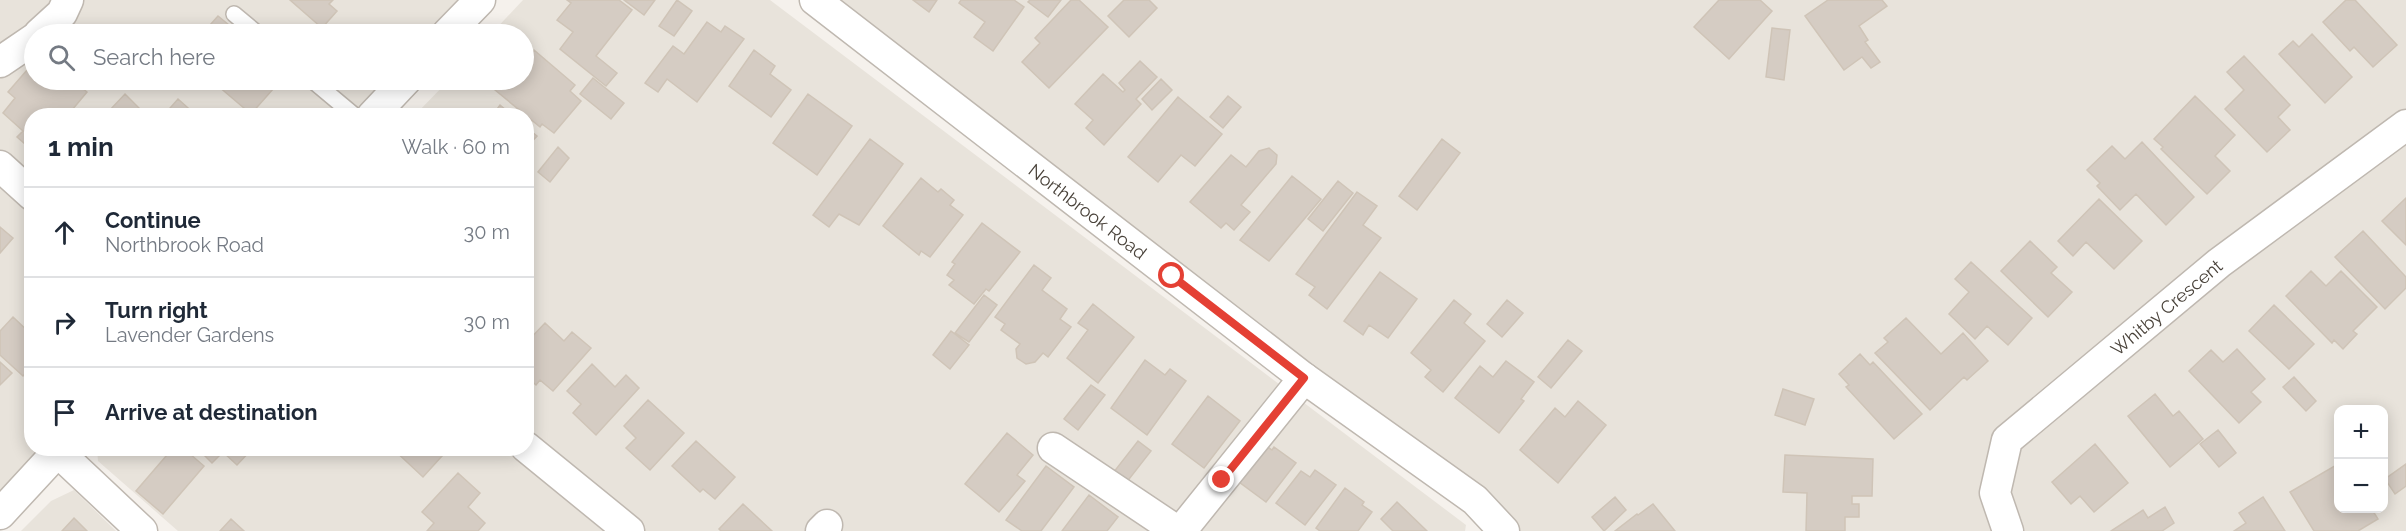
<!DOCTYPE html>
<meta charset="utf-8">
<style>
body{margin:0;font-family:Raleway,sans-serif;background:#f6f6f7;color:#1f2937}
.controls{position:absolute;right:18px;bottom:18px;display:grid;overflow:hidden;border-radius:12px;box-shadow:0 3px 15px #0003}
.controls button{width:54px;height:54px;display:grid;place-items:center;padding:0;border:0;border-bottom:2px solid #e0e1e3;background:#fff;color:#1f2937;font:30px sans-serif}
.stop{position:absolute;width:18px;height:18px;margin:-14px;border:4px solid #e44034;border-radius:50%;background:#fff}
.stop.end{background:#e44034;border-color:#fff;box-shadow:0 2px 6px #0008}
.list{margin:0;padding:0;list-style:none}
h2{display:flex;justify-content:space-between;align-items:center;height:78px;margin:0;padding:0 24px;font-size:26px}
h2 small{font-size:20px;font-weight:400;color:#747a83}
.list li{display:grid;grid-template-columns:39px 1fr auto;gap:18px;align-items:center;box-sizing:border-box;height:90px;padding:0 24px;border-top:2px solid #e0e1e3}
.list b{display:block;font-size:22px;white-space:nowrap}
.list p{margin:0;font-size:20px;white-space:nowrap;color:#747a83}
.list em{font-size:20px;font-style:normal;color:#747a83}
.icon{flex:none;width:33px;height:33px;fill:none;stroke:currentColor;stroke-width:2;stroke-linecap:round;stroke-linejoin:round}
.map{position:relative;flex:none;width:2406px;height:531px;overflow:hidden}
.search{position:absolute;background:#fff;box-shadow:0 3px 15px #0003;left:24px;top:24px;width:510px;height:66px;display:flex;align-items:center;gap:15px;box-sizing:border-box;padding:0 21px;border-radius:33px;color:#747a83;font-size:22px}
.panel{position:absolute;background:#fff;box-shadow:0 3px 15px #0003;left:24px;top:108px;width:510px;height:348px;border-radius:24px}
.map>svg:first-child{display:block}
.residential{fill:#e8e3db;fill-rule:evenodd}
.building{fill:#d5ccc3;stroke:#cfc4b7;stroke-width:1.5}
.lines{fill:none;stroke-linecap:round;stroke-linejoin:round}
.service-casing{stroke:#bfb8b0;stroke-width:18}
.minor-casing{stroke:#bfb8b0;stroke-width:33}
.service{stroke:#fff;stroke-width:15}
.minor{stroke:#fff;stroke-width:30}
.route{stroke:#e44034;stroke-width:8}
.labels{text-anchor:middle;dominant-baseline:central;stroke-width:4.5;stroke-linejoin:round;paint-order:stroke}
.street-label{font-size:18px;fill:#49423a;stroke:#fff}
</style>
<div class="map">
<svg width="2406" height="531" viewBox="0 0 2406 531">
<rect width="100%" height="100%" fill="#f5f1ec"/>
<path class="residential" d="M 0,0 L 480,0 L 447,34 L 34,34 L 34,80 L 406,80 L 372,115 L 32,116 L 32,448 L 61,449 L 0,514 Z
M 523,0 L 770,0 L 1466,525 L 1465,531 L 178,531 L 98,461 L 97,449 L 526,448 L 526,116 L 415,115 L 449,80 L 524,80 L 524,34 L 491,34 Z
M 815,0 L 2406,0 L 2406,531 L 1504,531 ZM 2338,410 L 2384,410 L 2384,508 L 2338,508 Z
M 74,490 L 116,531 L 21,531 L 51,501 Z"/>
<path class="building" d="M 290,0 L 333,0 L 329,4 L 337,11 L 322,28 Z
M 567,0 L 619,0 L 632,10 L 596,56 L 617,73 L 606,86 L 560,49 L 573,32 L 557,20 L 571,3 Z
M 624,0 L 655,0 L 644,15 Z
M 677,0 L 692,11 L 674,36 L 659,26 Z
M 913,0 L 937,0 L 929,12 Z
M 961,0 L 1014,0 L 1024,7 L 993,51 L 974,37 L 985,22 L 959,3 Z
M 1030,0 L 1061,0 L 1048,17 L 1028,2 Z
M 1071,0 L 1079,0 L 1108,27 L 1049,88 L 1022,62 L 1040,43 L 1035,38 Z
M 1124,0 L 1149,0 L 1157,8 L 1129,37 L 1108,16 Z
M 1719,0 L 1760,0 L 1772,11 L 1729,59 L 1694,27 Z
M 1828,0 L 1882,0 L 1887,6 L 1859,26 L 1868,40 L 1865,42 L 1880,62 L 1871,68 L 1862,57 L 1844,70 L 1805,16 Z
M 2346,0 L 2355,0 L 2397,45 L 2373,67 L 2354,47 L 2350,51 L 2323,22 Z
M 218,16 L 240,34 L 202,34 Z
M 707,22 L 721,32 L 725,26 L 744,39 L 697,102 L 667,79 L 658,92 L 645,83 L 673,46 L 684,54 Z
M 1772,28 L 1790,30 L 1784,80 L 1766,77 Z
M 2312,34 L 2352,77 L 2325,103 L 2279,54 L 2293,41 L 2299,47 Z
M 534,50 L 575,85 L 570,91 L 581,101 L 554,133 L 542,124 L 540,127 L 495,90 L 503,80 L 524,80 L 524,63 Z
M 754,50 L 775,66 L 770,74 L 791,90 L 771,117 L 729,86 Z
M 2244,56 L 2290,105 L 2278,117 L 2290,130 L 2267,152 L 2225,109 L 2244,90 L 2227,72 Z
M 1140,61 L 1157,77 L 1136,99 L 1141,104 L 1104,145 L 1086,128 L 1093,120 L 1075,104 L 1103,74 L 1123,92 L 1125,90 L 1119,83 Z
M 34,62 L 34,80 L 55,80 L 59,83 L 62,80 L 72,80 L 87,92 L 67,116 L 32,116 L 32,150 L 17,137 L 23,131 L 3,113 L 15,98 L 8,92 Z
M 593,78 L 624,103 L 611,119 L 580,94 Z
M 1161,79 L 1172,90 L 1152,110 L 1142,99 Z
M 211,80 L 281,80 L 251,114 Z
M 125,94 L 147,116 L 107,113 Z
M 808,94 L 852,126 L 817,175 L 773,143 Z
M 1228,96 L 1241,107 L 1223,128 L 1210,117 Z
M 2195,96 L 2235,135 L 2215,156 L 2230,171 L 2207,194 L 2161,149 L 2163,147 L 2154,139 Z
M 1178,97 L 1222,134 L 1195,166 L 1181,155 L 1158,182 L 1128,157 Z
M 178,99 L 197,116 L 163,116 Z
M 500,105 L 513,116 L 492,116 Z
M 526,127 L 537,136 L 526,148 Z
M 870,139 L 903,164 L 859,225 L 839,214 L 829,227 L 813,215 Z
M 1442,139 L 1460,153 L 1417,210 L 1399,196 Z
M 2142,142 L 2194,197 L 2166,225 L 2136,194 L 2120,210 L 2097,186 L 2100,183 L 2087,170 L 2112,146 L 2125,159 Z
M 558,147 L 569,158 L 550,182 L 538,172 Z
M 1269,148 L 1277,155 L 1276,164 L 1241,205 L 1250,212 L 1234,230 L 1226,223 L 1221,228 L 1190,202 L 1231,155 L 1246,167 L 1259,151 Z
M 1292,176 L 1321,199 L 1269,261 L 1240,240 Z
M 921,178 L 938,192 L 941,189 L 954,200 L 950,205 L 963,215 L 930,257 L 921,251 L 919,255 L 883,226 Z
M 1338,181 L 1353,193 L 1323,231 L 1308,219 Z
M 1357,192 L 1377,206 L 1363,225 L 1381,238 L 1327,309 L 1309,295 L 1315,287 L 1296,274 Z
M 2406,198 L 2406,245 L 2382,221 Z
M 2099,199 L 2142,241 L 2114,269 L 2086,242 L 2073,256 L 2058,241 Z
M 982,223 L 1020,252 L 989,291 L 986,289 L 974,304 L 949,285 L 954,280 L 947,275 L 955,264 L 952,262 Z
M 0,227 L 13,238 L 0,253 Z
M 2363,231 L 2406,277 L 2406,288 L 2385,309 L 2335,257 Z
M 2030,241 L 2057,267 L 2051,273 L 2072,292 L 2048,317 L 2001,271 Z
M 1971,262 L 2032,318 L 2008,345 L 1987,326 L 1975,339 L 1949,314 L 1969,292 L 1955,279 Z
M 1034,265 L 1051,278 L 1042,290 L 1067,309 L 1060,319 L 1071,327 L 1048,357 L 1043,353 L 1035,362 L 1026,364 L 1017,358 L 1016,349 L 1020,344 L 1001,330 L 1005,324 L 995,317 Z
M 2311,271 L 2326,286 L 2341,271 L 2377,307 L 2353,331 L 2357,334 L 2343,349 L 2334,340 L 2332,343 L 2286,296 Z
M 1380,272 L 1417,299 L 1388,338 L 1369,325 L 1363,335 L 1344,321 Z
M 984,295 L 997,305 L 969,342 L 955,333 Z
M 1454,300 L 1471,314 L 1464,323 L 1485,341 L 1443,392 L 1425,377 L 1431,370 L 1411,353 Z
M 1507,300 L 1523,313 L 1502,337 L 1487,324 Z
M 1093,304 L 1134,337 L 1098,383 L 1067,358 L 1088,330 L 1078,323 Z
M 2274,305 L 2314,344 L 2289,369 L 2249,331 Z
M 13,317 L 32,335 L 32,366 L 23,376 L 0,355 L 0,331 Z
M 1906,318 L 1941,354 L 1963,333 L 1988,361 L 1967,380 L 1964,377 L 1930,410 L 1875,353 L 1888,342 L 1884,338 Z
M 545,323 L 564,341 L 572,332 L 591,348 L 553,391 L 540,380 L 536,385 L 526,376 L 526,343 Z
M 951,331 L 969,345 L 950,369 L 933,355 Z
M 1568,340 L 1582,351 L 1551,388 L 1538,377 Z
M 2237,349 L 2265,379 L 2251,392 L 2261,402 L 2239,423 L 2189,371 L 2211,350 L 2223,362 Z
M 1860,354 L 1870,365 L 1873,362 L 1922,414 L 1894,439 L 1846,387 L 1849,385 L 1839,374 Z
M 1145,360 L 1165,375 L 1170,369 L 1186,381 L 1147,435 L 1111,408 Z
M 1506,361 L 1534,382 L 1521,399 L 1524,401 L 1499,433 L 1455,398 L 1480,366 L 1493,377 Z
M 0,362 L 12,373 L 0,385 Z
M 592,364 L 615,387 L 626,375 L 639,388 L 596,435 L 573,413 L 581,404 L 567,391 Z
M 2294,377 L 2316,401 L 2306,411 L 2283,387 Z
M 1091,385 L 1105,395 L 1078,430 L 1064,419 Z
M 1783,389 L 1814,399 L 1805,425 L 1775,415 Z
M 2155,394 L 2173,416 L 2179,411 L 2203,439 L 2170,467 L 2128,416 Z
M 1208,396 L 1240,421 L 1204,468 L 1172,444 Z
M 648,400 L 684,433 L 650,470 L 626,448 L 636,438 L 624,426 Z
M 1578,401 L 1606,425 L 1558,483 L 1520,450 L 1555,408 L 1565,417 Z
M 2218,430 L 2236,453 L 2219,467 L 2200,444 Z
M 1007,433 L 1033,455 L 1017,475 L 1025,481 L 999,512 L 965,484 Z
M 696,441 L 735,477 L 715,499 L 703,489 L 700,492 L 672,466 Z
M 1138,441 L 1151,451 L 1126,483 L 1113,473 Z
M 1262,443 L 1272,450 L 1274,447 L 1296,463 L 1266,502 L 1235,479 Z
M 2095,444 L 2128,483 L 2094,512 L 2080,496 L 2071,504 L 2052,482 Z
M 173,448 L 183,448 L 204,466 L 163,514 L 136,491 Z
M 197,448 L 253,448 L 237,465 L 223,452 L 212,463 Z
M 392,448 L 434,448 L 442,456 L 423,477 Z
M 1785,455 L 1873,459 L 1872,496 L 1852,496 L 1852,504 L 1859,504 L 1859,517 L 1845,517 L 1845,531 L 1806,531 L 1807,493 L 1783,492 Z
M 2338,464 L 2338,508 L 2371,508 L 2378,519 L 2358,531 L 2314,531 L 2290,492 Z
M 2406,464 L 2406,486 L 2395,494 L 2385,479 Z
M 1046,466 L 1074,487 L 1041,531 L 1022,531 L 1006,520 Z
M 1315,470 L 1336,485 L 1305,525 L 1276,503 L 1301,471 L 1310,477 Z
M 458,473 L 480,493 L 468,507 L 485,523 L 478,531 L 427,531 L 434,523 L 422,512 Z
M 1345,488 L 1364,502 L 1362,505 L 1372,512 L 1358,531 L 1320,531 L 1316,528 Z
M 1089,495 L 1118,517 L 1107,531 L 1062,531 Z
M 1615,497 L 1626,510 L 1604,531 L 1592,517 Z
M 2263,497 L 2285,531 L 2234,531 L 2246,523 L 2239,513 Z
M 1397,502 L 1427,531 L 1393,531 L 1381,519 Z
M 743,504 L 772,531 L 721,531 L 719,529 Z
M 1653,504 L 1675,531 L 1615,531 L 1637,514 L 1638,515 Z
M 2165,507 L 2174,523 L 2162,531 L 2111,531 L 2143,510 L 2148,518 Z
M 74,518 L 87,531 L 62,531 Z
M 231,519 L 244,531 L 220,531 Z"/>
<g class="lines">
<g class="service-casing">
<path id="service" d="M 234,14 L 258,34
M 312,80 L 355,116"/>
</g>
<g class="minor-casing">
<g id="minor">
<path id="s1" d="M 815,0 L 1304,378 L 1475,500 L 1504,531"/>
<path d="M 39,34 L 62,13 L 68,0"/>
<path d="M 447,34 L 480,0"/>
<path d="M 0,62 L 34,39"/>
<path d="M 372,116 L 406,80"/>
<path d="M 0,166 L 32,195"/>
<path d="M 526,447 L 629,531"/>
<path d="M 1053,448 L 1177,531"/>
<path d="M 58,452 L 142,531"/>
<path d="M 0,514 L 61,448"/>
<path d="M 821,531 L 827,525"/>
<path d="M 1181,531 L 1304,378"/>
<path id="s2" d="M 2008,531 L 1995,493 L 2007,440 L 2219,263 L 2406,125"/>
</g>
</g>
<use href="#service" class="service"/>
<use href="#minor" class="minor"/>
</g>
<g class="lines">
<path class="route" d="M 1172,276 L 1304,378 L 1222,480"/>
</g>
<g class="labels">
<g class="street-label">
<text stroke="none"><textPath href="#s1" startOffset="345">Northbrook Road</textPath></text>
<text stroke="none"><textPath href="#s2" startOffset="302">Whitby Crescent</textPath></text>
</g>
</g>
</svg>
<div class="controls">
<button>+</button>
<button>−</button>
</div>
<div class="stop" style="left:1172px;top:276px"></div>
<div class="stop end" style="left:1222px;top:480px"></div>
<div class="search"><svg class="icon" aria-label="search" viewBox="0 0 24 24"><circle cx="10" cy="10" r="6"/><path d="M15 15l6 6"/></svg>Search here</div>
<section class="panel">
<h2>1 min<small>Walk · 60 m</small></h2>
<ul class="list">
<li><svg class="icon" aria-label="ahead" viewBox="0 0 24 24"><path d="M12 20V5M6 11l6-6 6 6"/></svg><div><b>Continue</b><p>Northbrook Road</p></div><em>30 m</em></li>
<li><svg class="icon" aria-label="right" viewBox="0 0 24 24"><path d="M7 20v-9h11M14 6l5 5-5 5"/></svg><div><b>Turn right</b><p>Lavender Gardens</p></div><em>30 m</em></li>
<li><svg class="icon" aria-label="arrive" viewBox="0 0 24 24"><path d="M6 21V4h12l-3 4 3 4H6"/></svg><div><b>Arrive at destination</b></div></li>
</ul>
</section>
</div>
